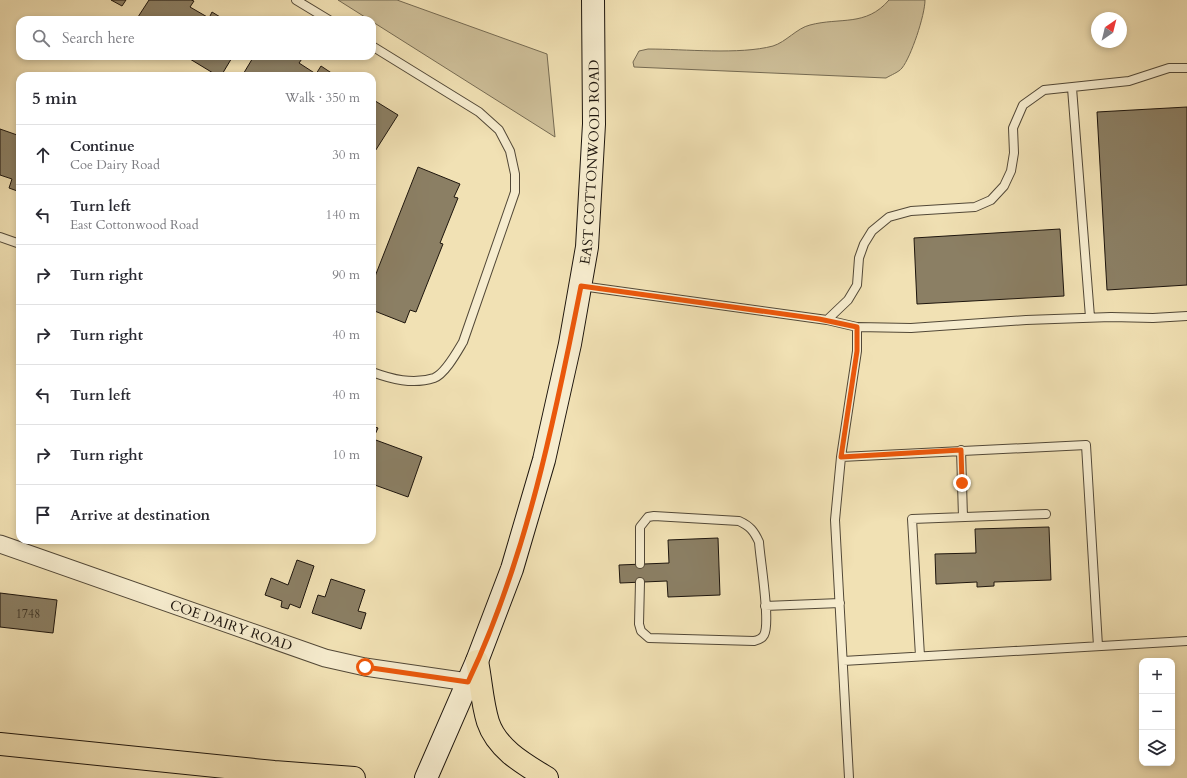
<!DOCTYPE html>
<meta charset="utf-8">
<style>
body{margin:0;font-family:Cardo,serif;background:#f7f7f7;color:#2b2b33}
.controls{position:absolute;right:12px;bottom:12px;display:grid;overflow:hidden;border-radius:8px;box-shadow:0 2px 6px #0003}
.controls button{width:36px;height:36px;display:grid;place-items:center;padding:0;border:0;border-bottom:1px solid #e1e1e2;background:#fff;color:#2b2b33;font:20px sans-serif}
.compass{position:absolute;left:1091px;top:12px;width:36px;height:36px;border-radius:50%;background:#fff;box-shadow:0 2px 6px #0003;rotate:35deg}
.stop{position:absolute;width:12px;height:12px;margin:-9px;border:3px solid #ea580c;border-radius:50%;background:#fff}
.stop.end{background:#ea580c;border-color:#fff;box-shadow:0 1px 4px #0008}
.list{margin:0;padding:0;list-style:none}
h2{display:flex;justify-content:space-between;align-items:center;height:52px;margin:0;padding:0 16px;font-size:17px}
h2 small{font-size:13px;font-weight:400;color:#7c7c81}
.list li{display:grid;grid-template-columns:26px 1fr auto;gap:12px;align-items:center;box-sizing:border-box;height:60px;padding:0 16px;border-top:1px solid #e1e1e2}
.list b{display:block;font-size:15px;white-space:nowrap}
.list p{margin:0;font-size:13px;white-space:nowrap;color:#7c7c81}
.list em{font-size:13px;font-style:normal;color:#7c7c81}
.icon{flex:none;width:22px;height:22px;fill:none;stroke:currentColor;stroke-width:2;stroke-linecap:round;stroke-linejoin:round}
.map{position:relative;flex:none;width:1187px;height:778px;overflow:hidden}
.search{position:absolute;background:#fff;box-shadow:0 2px 6px #0003;left:16px;top:16px;width:360px;height:44px;display:flex;align-items:center;gap:10px;box-sizing:border-box;padding:0 14px;border-radius:12px;color:#7c7c81;font-size:15px}
.panel{position:absolute;background:#fff;box-shadow:0 2px 6px #0003;left:16px;top:72px;width:360px;height:472px;border-radius:12px}
.map>svg:first-child{display:block}
.green{fill:#cdbe98;stroke:#756a52}
.building{fill:#8b7f64;stroke:#1d150d}
.lines{fill:none;stroke-linecap:round;stroke-linejoin:round}
.service-casing{stroke:#524837;stroke-width:10}
.minor-casing{stroke:#524837;stroke-width:19}
.secondary-casing{stroke:#1d150d;stroke-width:24}
.trunk-casing{stroke:#1d150d;stroke-width:24}
.service{stroke:#f6ecce;stroke-width:8}
.minor{stroke:#f6ecce;stroke-width:17}
.secondary{stroke:#f6ecce;stroke-width:22}
.trunk{stroke:#f1e1b4;stroke-width:22}
.route{stroke:#ea580c;stroke-width:5}
.labels{text-anchor:middle;dominant-baseline:central;stroke-width:3;stroke-linejoin:round;paint-order:stroke}
.number-label{font-size:12px;fill:#383023}
.street-label{font-size:14px;fill:#1d150d;stroke:#f6ecce}
</style>
<div class="map">
<svg width="1187" height="778" viewBox="0 0 1187 778">
<rect width="100%" height="100%" fill="#f1e1b4"/>
<filter id="stains"><feTurbulence type="fractalNoise" baseFrequency=".005" numOctaves="4"/><feColorMatrix values="0 0 0 0 .2 0 0 0 0 .09 0 0 0 0 .02 0 0 0 .5 -.17"/></filter>
<radialGradient id="worn" r=".72"><stop offset=".6" stop-color="#630" stop-opacity="0"/><stop offset="1" stop-color="#630" stop-opacity=".3"/></radialGradient>
<path class="green" d="M 338,0 L 397,0 L 547,54 L 555,137 Z
M 889,0 L 925,0 C 925,15 911,57 902,68 C 899,72 891,75 886,78 L 634,67 L 633,62 L 639,51 L 648,49 C 685,49 739,55 773,46 C 786,42 797,28 810,25 C 840,17 866,27 889,0 Z"/>
<path class="building" d="M 111,0 L 126,0 L 122,6 Z
M 149,0 L 191,0 L 194,1 L 190,7 L 209,18 L 212,12 L 225,20 L 136,20 Z
M 185,56 L 233,56 L 221,76 L 218,76 Z
M 254,56 L 304,56 L 299,63 L 316,74 L 321,66 L 336,76 L 242,76 Z
M 372,99 L 398,115 L 372,156 Z
M 1187,107 L 1187,285 L 1107,290 L 1097,112 Z
M 0,129 L 20,136 L 20,192 L 9,188 L 12,179 L 0,175 Z
M 418,167 L 460,184 L 454,197 L 458,198 L 440,243 L 443,244 L 416,312 L 410,310 L 405,323 L 372,310 L 372,284 Z
M 1060,229 L 1064,296 L 917,304 L 914,238 Z
M 372,426 L 378,428 L 373,439 L 422,457 L 408,497 L 372,484 Z
M 1049,527 L 1051,580 L 994,582 L 994,586 L 977,587 L 977,582 L 936,584 L 935,554 L 976,553 L 975,529 Z
M 718,538 L 720,595 L 668,597 L 667,581 L 620,583 L 619,565 L 669,563 L 668,540 Z
M 297,560 L 314,566 L 300,608 L 290,604 L 288,609 L 281,607 L 282,601 L 265,595 L 271,578 L 288,585 Z
M 331,579 L 365,590 L 358,611 L 366,613 L 361,629 L 312,613 L 318,595 L 325,597 Z
M 0,593 L 57,600 L 53,633 L 0,627 Z"/>
<g class="lines">
<g class="service-casing">
<path id="service" d="M 296,0 L 329,20
M 372,46 L 479,112 L 499,130 L 510,151 L 515,174 L 515,192 L 463,342 C 457,352 445,374 434,378 C 413,385 391,379 372,372
M 1072,88 L 1090,317
M 0,237 L 20,244
M 581,286 L 827,320 L 857,327 L 911,328 L 1026,320 L 1111,317 L 1153,318 L 1187,316
M 827,320 L 848,300 L 857,285 L 859,258 L 864,244 L 872,231 L 889,217 L 911,211 L 975,207 L 991,200 L 1004,186 L 1011,171 L 1014,153 L 1013,128 L 1023,105 L 1044,90 L 1129,81 L 1169,68 L 1187,68
M 961,450 L 963,517
M 841,457 L 1086,445 L 1098,646
M 640,582 L 639,624 L 641,631 L 649,638 L 754,641 C 759,640 762,639 764,635 C 771,623 760,559 759,542 C 754,531 750,526 739,521 L 654,516 L 648,517 L 640,527 L 640,564
M 765,606 L 840,603
M 920,656 L 912,519 L 1046,514
M 843,661 L 1187,641
M 849,778 L 835,520 L 841,457 L 857,351 L 857,327"/>
</g>
<g class="minor-casing">
<g id="minor">
<path id="s1" d="M 0,544 L 325,658 L 365,667 L 468,682"/>
</g>
</g>
<g class="secondary-casing">
<g id="secondary">
<path id="s2" d="M 426,778 L 477,661 L 512,569 L 544,460 L 570,344 L 587,247 L 594,124 L 593,0"/>
</g>
</g>
<g class="trunk-casing">
<path id="trunk" d="M 477,661 C 481,681 482,703 488,722 C 497,749 524,764 547,778
M 0,744 L 274,772 L 354,778"/>
</g>
<use href="#service" class="service"/>
<use href="#minor" class="minor"/>
<use href="#secondary" class="secondary"/>
<use href="#trunk" class="trunk"/>
</g>
<g class="lines">
<path class="route" d="M 365,667 L 468,682 C 526,560 555,418 581,286 L 819,319 L 857,327 L 857,351 L 841,457 L 961,450 L 962,483"/>
</g>
<g class="labels">
<g class="number-label">
<text x="28" y="614">1748</text>
</g>
<g class="street-label">
<text stroke="none"><textPath href="#s2" startOffset="642">EAST COTTONWOOD ROAD</textPath></text>
<text stroke="none"><textPath href="#s1" startOffset="245">COE DAIRY ROAD</textPath></text>
</g>
</g>
<rect width="100%" height="100%" filter="url(#stains)"/>
<rect width="100%" height="100%" fill="url(#worn)"/>
</svg>
<div class="controls">
<button>+</button>
<button>−</button>
<button><svg class="icon" aria-label="layers" viewBox="0 0 24 24"><path d="M12 4l9 5-9 5-9-5zM3 14l9 5 9-5"/></svg></button>
</div>
<svg class="compass" viewBox="-18 -18 36 36"><path d="M0-13l5 13h-10z" fill="#e53935"/><path d="M0 13l5-13h-10z" fill="#7c7c81"/></svg>
<div class="stop" style="left:365px;top:667px"></div>
<div class="stop end" style="left:962px;top:483px"></div>
<div class="search"><svg class="icon" aria-label="search" viewBox="0 0 24 24"><circle cx="10" cy="10" r="6"/><path d="M15 15l6 6"/></svg>Search here</div>
<section class="panel">
<h2>5 min<small>Walk · 350 m</small></h2>
<ul class="list">
<li><svg class="icon" aria-label="ahead" viewBox="0 0 24 24"><path d="M12 20V5M6 11l6-6 6 6"/></svg><div><b>Continue</b><p>Coe Dairy Road</p></div><em>30 m</em></li>
<li><svg class="icon" aria-label="left" viewBox="0 0 24 24"><path d="M17 20v-9H6M10 6l-5 5 5 5"/></svg><div><b>Turn left</b><p>East Cottonwood Road</p></div><em>140 m</em></li>
<li><svg class="icon" aria-label="right" viewBox="0 0 24 24"><path d="M7 20v-9h11M14 6l5 5-5 5"/></svg><div><b>Turn right</b></div><em>90 m</em></li>
<li><svg class="icon" aria-label="right" viewBox="0 0 24 24"><path d="M7 20v-9h11M14 6l5 5-5 5"/></svg><div><b>Turn right</b></div><em>40 m</em></li>
<li><svg class="icon" aria-label="left" viewBox="0 0 24 24"><path d="M17 20v-9H6M10 6l-5 5 5 5"/></svg><div><b>Turn left</b></div><em>40 m</em></li>
<li><svg class="icon" aria-label="right" viewBox="0 0 24 24"><path d="M7 20v-9h11M14 6l5 5-5 5"/></svg><div><b>Turn right</b></div><em>10 m</em></li>
<li><svg class="icon" aria-label="arrive" viewBox="0 0 24 24"><path d="M6 21V4h12l-3 4 3 4H6"/></svg><div><b>Arrive at destination</b></div></li>
</ul>
</section>
</div>
